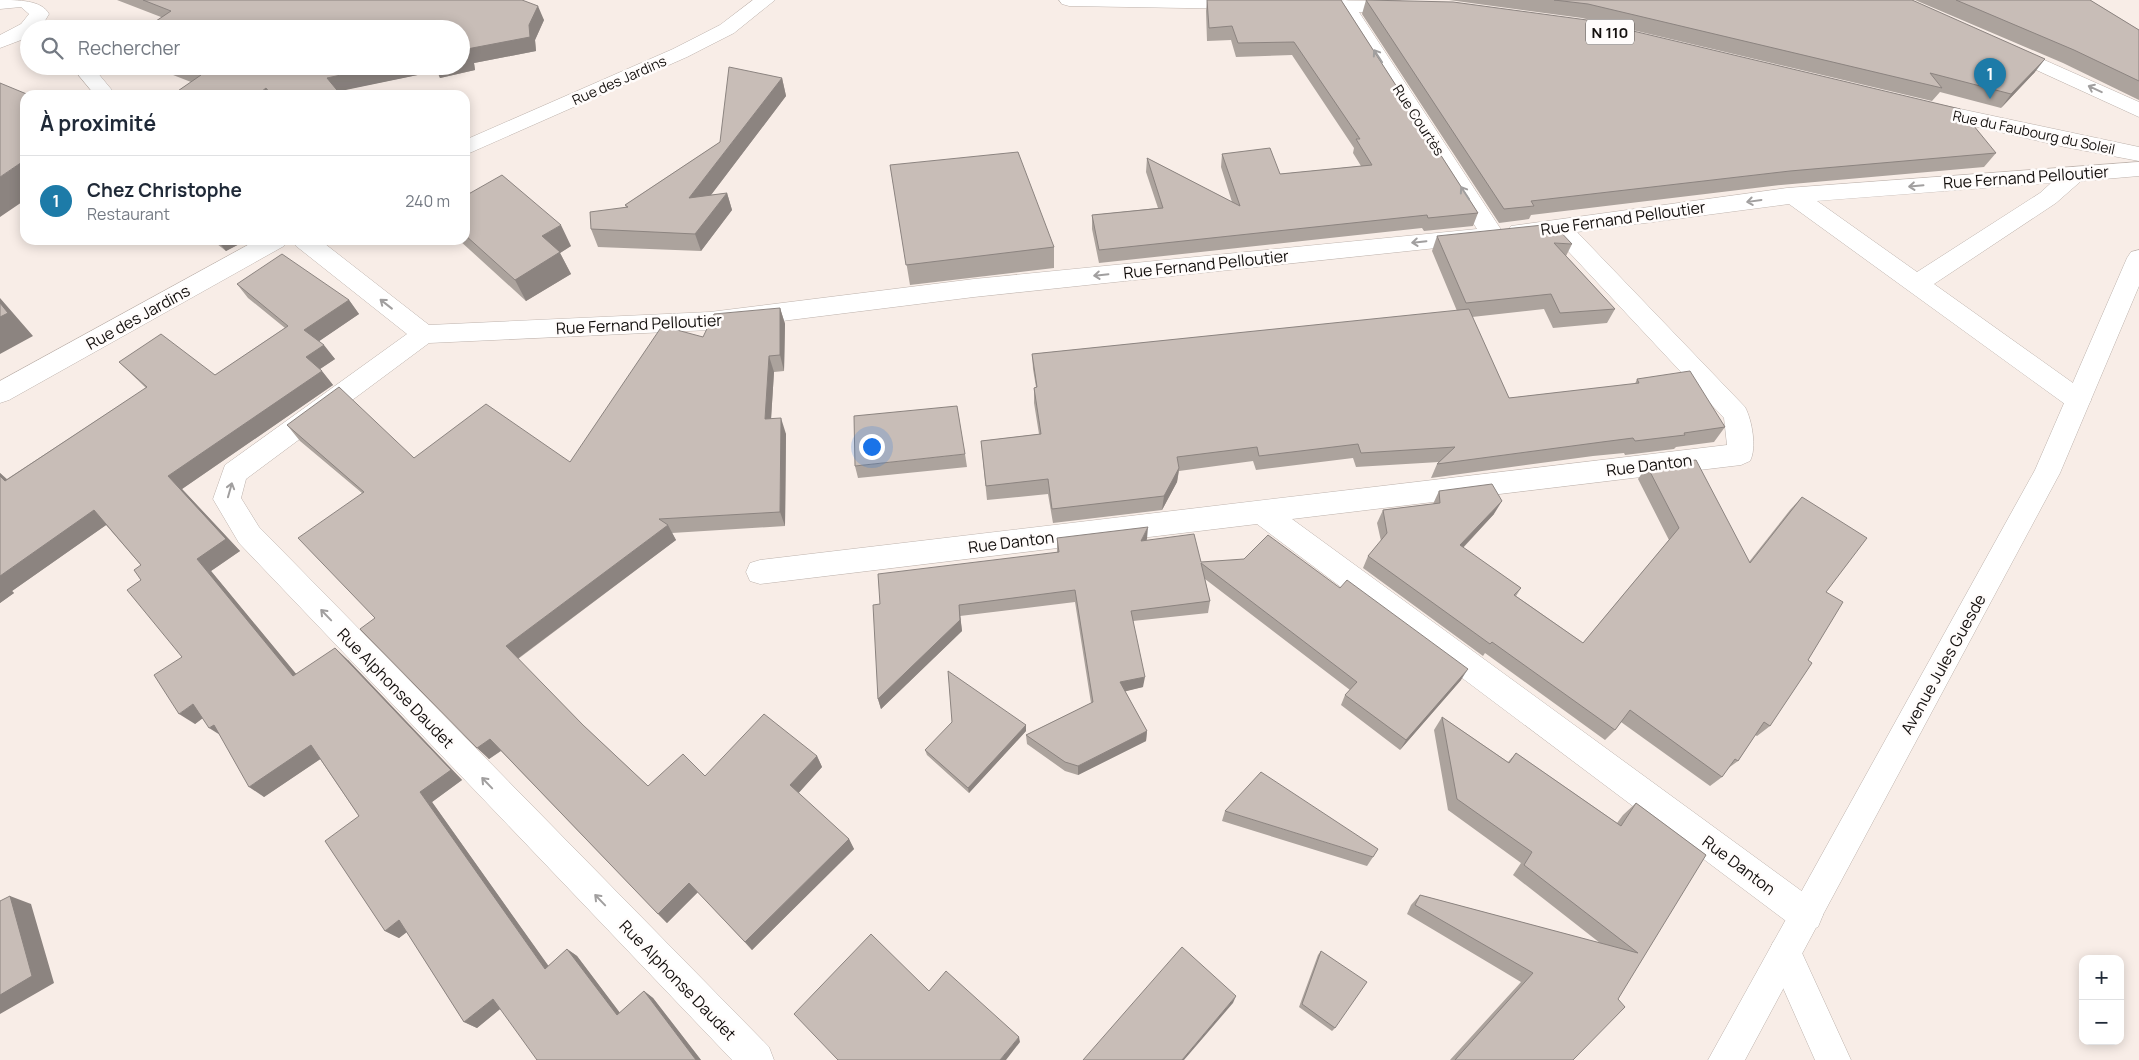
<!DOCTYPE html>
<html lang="fr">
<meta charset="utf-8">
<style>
body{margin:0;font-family:Manrope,sans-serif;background:#f2f2f3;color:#1f2937}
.controls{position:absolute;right:15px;bottom:15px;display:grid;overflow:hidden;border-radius:10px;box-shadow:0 2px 12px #0003}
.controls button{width:45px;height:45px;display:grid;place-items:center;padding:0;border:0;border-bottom:1px solid #e0e1e3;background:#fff;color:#1f2937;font:25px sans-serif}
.you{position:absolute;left:871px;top:446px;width:18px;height:18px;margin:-12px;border:4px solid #fff;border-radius:50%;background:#1a73e8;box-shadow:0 0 0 8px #1a73e833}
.badge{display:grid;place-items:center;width:32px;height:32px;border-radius:50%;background:#1d7ba8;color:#fff;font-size:16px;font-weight:700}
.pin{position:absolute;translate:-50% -41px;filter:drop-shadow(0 1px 2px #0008)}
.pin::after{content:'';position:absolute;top:26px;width:18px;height:15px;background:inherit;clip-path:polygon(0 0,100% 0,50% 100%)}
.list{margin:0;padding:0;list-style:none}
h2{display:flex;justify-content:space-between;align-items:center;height:65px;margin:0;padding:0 20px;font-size:21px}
h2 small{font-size:16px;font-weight:400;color:#747a83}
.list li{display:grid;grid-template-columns:32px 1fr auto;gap:15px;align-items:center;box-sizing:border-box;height:90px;padding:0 20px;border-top:1px solid #e0e1e3}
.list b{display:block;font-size:19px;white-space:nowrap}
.list p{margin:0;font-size:16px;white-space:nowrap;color:#747a83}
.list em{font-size:16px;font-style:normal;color:#747a83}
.icon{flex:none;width:28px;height:28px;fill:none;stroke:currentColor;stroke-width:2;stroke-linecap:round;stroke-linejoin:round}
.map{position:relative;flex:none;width:2139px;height:1060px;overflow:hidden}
.search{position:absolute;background:#fff;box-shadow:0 2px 12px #0003;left:20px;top:20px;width:450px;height:55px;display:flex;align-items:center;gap:12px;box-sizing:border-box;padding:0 18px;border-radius:28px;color:#747a83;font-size:19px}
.panel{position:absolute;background:#fff;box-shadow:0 2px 12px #0003;left:20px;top:90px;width:450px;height:155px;border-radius:15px}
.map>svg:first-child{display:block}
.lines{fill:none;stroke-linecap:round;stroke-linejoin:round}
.minor-casing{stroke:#bdb2ac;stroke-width:1}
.major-casing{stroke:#bdb2ac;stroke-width:1}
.minor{fill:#fff;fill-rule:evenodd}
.major{fill:#fff;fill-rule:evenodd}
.wall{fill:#aca39d}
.shaded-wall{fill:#8c8480}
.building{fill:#c8bdb7;stroke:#8c8480}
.oneway{stroke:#a19f9f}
.labels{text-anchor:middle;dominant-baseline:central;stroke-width:5;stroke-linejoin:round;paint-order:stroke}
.far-street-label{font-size:14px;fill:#14100e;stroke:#fffcfb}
.shield{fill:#fffcfb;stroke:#5a5755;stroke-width:1}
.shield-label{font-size:15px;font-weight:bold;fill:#14100e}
.street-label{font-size:16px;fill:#14100e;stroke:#fffcfb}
</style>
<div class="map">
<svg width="2139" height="1060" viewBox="0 0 2139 1060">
<rect width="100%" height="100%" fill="#f8ede7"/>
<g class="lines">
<g class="minor-casing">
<path id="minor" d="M 0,0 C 18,0 42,0 49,14 L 40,29 L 29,29 L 29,37 L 0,48 L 0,35 L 21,24 L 29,14 L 21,7 L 0,9 Z
M 753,0 L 775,0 L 734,33 L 687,57 L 465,155 L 465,140 L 673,49 L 720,25 Z
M 1345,0 L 1352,2 L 1355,6 L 1500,228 L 1504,234 L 1500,240 L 1492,242 L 1484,239 L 1474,244 L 974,297 L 710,330 L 429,343 L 246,479 L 241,498 L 259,527 L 769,1047 L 774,1060 L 732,1060 L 239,543 L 213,499 L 225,465 L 407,334 L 296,246 L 292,240 L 320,240 L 429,325 L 710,312 L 974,279 L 1477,229 L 1335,6 L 1338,2 Z
M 2006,43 L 2139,102 L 2139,117 L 1999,53 L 1996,49 L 1999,45 Z
M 71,66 L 92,66 L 116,95 L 95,95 Z
M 2139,162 L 2139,176 L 2081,181 L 2056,203 L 1934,284 L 2087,393 L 2091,400 L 2087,407 L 2078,410 L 2069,407 L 1789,204 L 1577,232 L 1745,407 C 1752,420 1757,448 1750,461 L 1741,465 L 1292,519 L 1818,903 L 1823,915 L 1818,927 L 1806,932 L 1794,927 L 1257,524 L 760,584 L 750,581 L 746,572 L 750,563 L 760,560 L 1727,445 L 1724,418 L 1553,235 L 1519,240 L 1511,238 L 1507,232 L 1511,226 L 1787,188 ZM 2051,183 L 2040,193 L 1917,272 L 1817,201 Z
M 257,240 L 288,240 L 284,246 L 9,400 L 0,403 L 0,381 Z
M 1785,937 L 1797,942 L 1851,1060 L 1815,1060 L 1768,954 L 1773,942 Z"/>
</g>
<g class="major-casing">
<path id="major" d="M 1059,0 L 1251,0 L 1253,3 L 1250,7 L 1243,9 L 1069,6 L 1062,4 Z
M 1304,0 L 1400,1 L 1407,3 L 1410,7 L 1407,11 L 1400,13 L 1308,11 L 1301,9 L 1298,5 Z
M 1932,103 L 2139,147 L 2139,161 L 2065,147 L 1925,115 L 1921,110 L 1925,105 Z
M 2139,250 L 2139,286 L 2060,473 L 1745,1060 L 1708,1060 L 2035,470 L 2127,258 L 2131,252 Z"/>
</g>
<use href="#minor" class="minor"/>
<use href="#major" class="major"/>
</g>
<path class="wall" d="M 117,0 L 522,0 L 544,20 L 535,40 L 536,51 L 474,63 L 475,70 L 440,78 L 437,71 L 338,91 L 191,82 L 150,66 L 461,66 L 161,17 Z
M 1207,0 L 1341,0 L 1478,213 L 1473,226 L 1424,231 L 1422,228 L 1099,263 L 1092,229 L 1092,215 L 1158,208 L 1146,172 L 1147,158 L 1232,202 L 1221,167 L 1222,154 L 1280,174 L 1361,166 L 1353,153 L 1354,148 L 1292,55 L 1236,57 L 1231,40 L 1207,41 L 1206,11 Z
M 1366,0 L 1996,153 L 1984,167 L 1781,185 L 1531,215 L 1529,219 L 1499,223 L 1362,14 Z
M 1423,0 L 1912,0 L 2035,72 L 2001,108 L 1940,92 L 1932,101 L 1582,18 L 1449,0 Z
M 1915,0 L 2090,0 L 2139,30 L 2139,100 L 2063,63 Z
M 782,78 L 786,96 L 711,195 L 727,193 L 732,210 L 701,251 L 598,247 L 591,229 L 626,207 L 625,205 L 720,142 Z
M 890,165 L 1054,247 L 1054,268 L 910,285 Z
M 465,196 L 571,246 L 560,253 L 571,274 L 526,301 L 459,240 L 465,240 Z
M 1437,236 L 1572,244 L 1566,256 L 1615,309 L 1607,323 L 1553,328 L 1544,309 L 1472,317 L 1509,398 L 1635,384 L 1637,379 L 1725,427 L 1714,442 L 1676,447 L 1674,449 L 1625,455 L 1624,453 L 1593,456 L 1431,478 L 1437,464 L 1439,462 L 1356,467 L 1353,458 L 1256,470 L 1253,461 L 1179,471 L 1177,482 L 1162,510 L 1053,523 L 1048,494 L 987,500 L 981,441 L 1039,434 L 1034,403 L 1034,388 L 1036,387 L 1033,369 L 1032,354 L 1457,311 L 1432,251 Z
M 212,240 L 247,240 L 226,251 Z
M 237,284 L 349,300 L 359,314 L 319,341 L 335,359 L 320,369 L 333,385 L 182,489 L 240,551 L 211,571 L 296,674 L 348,660 L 462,780 L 432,802 L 548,966 L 567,949 L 577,956 L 620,1013 L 644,991 L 653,998 L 701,1060 L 500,1009 L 477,1028 L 464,1022 L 407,932 L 399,938 L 385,931 L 359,816 L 320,759 L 264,797 L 219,734 L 203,718 L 195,724 L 182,657 L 141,580 L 141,565 L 106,525 L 12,591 L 14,593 L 0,603 L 0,473 L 7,479 L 146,388 L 119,362 L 215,375 L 285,328 L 248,298 Z
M 780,308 L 785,324 L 784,371 L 774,372 L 771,419 L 786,434 L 785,526 L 672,533 L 676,540 L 518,659 L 583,725 L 648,786 L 817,756 L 822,767 L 798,793 L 849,839 L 854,849 L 752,950 L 698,892 L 667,923 L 501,751 L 489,759 L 375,618 L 362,493 L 300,441 L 287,425 L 414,458 L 570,462 L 703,337 Z
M 965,454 L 967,467 L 858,478 L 855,466 Z
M 1647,466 L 1749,562 L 1790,510 L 1802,497 L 1826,592 L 1808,660 L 1770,726 L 1757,736 L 1755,735 L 1738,761 L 1727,769 L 1722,777 L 1710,786 L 1621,722 L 1615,730 L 1605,740 L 1485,653 L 1483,656 L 1363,568 L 1368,556 L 1381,541 L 1377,523 L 1383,510 L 1433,504 L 1439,491 L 1494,514 L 1463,548 L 1521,588 L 1516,596 L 1583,643 L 1669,540 L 1638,479 Z
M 1057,538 L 1147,539 L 1146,540 L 1201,562 L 1461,680 L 1400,750 L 1341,705 L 1345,695 L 1350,690 L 1205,579 L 1210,601 L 1208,613 L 1133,621 L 1143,687 L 1125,691 L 1147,731 L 1146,741 L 1078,775 L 1065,771 L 1027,744 L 1026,735 L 1091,703 L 1075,602 L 960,616 L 962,631 L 881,709 L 878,699 L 880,604 L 1057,552 Z
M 1442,717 L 1508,762 L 1516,753 L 1617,823 L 1623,815 L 1636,803 L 1706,855 L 1573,1060 L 1450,1060 L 1521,982 L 1407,914 L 1411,905 L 1420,895 L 1600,943 L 1513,875 L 1521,863 L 1448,810 L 1434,730 Z
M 1026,731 L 969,793 L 927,755 L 925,750 Z
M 1225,811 L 1373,857 L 1367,866 L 1222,821 Z
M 1321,951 L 1335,1028 L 1332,1031 L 1299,1007 L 1318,955 Z"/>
<path class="shaded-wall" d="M 538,6 L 544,20 L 535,40 L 536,51 L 474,63 L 475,70 L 440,78 L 437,71 L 336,92 L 327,78 L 382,66 L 461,66 L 461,57 L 467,49 Z
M 2045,59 L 2035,72 L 2001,108 L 2011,94 Z
M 782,78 L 786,96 L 695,216 L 689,198 Z
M 266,88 L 271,95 L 257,95 Z
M 25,160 L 25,200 L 0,217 L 0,177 Z
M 727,193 L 732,210 L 701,251 L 695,234 Z
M 561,225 L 571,246 L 560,253 L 571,274 L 526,301 L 515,280 L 542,236 Z
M 217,240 L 247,240 L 226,251 Z
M 0,298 L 33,336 L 0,354 Z
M 349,300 L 359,314 L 315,344 L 304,330 Z
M 780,308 L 785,324 L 784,371 L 780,355 Z
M 324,345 L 335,359 L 317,371 L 306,357 Z
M 769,356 L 774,372 L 770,435 L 765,419 Z
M 322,371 L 333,385 L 182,489 L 240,551 L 211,571 L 307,687 L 293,676 L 197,559 L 168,476 Z
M 781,418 L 786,434 L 785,526 L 780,512 Z
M 1179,468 L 1177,482 L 1162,510 L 1164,496 Z
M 0,473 L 22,494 L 5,481 L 0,476 Z
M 1502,501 L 1494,514 L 1453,558 L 1460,545 Z
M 94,510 L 109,523 L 12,591 L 14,593 L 0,603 L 0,576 Z
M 668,525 L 676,540 L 517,659 L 506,646 Z
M 1148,527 L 1147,539 L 1140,553 L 1141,541 Z
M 959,605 L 962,631 L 881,709 L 878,699 Z
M 335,648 L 348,660 L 462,780 L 432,802 L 555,975 L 545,969 L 420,792 Z
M 1468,669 L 1461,680 L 1400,750 L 1406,740 Z
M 1145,677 L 1143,687 L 1119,693 L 1120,682 Z
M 193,704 L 208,714 L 195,724 L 179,714 Z
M 214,725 L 225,738 L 209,728 Z
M 1026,725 L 1026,731 L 969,793 L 968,788 Z
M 1147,731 L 1146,741 L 1078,775 L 1078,766 Z
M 490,739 L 502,750 L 489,759 L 477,748 Z
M 311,745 L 325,756 L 264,797 L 249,787 Z
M 817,756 L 822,767 L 796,796 L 790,785 Z
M 849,839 L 854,849 L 752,950 L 745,942 Z
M 689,883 L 698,892 L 667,923 L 658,914 Z
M 10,896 L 31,904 L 54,983 L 0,1014 L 0,995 Z
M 399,920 L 412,928 L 399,938 L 385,931 Z
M 567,949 L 577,956 L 626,1021 L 617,1015 Z
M 644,991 L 653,998 L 701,1060 L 696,1060 Z
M 1236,996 L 1233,1003 L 1184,1060 L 1182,1060 Z
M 493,999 L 505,1005 L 477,1028 L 464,1022 Z
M 1019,1037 L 1020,1042 L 1006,1060 L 1000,1060 Z"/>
<path class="building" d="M 143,0 L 522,0 L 538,6 L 529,25 L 530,37 L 467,49 L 468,56 L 461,57 L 461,29 L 144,29 L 171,11 Z
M 1207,0 L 1341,0 L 1478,213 L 1428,218 L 1427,215 L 1099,250 L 1092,215 L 1163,208 L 1147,158 L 1240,206 L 1222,154 L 1270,148 L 1280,174 L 1372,165 L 1356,139 L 1360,139 L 1294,42 L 1238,43 L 1232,26 L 1209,28 Z
M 1366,0 L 1453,2 L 1587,20 L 1960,109 L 1996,153 L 1790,171 L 1531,201 L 1534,206 L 1504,209 Z
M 1554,0 L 1912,0 L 2045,59 L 2011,94 L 1930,73 L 1942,88 L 1588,4 Z
M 1956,0 L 2090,0 L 2139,30 L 2139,81 L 2074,50 Z
M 178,66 L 382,66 L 327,78 L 341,95 L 272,95 L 266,88 L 257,95 L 172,95 L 201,75 Z
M 729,67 L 782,78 L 689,198 L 727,193 L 695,234 L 591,229 L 590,212 L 628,207 L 625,205 L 720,142 Z
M 0,83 L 29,95 L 25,95 L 25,160 L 0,177 Z
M 1018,152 L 1054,247 L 906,265 L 890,165 Z
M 502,175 L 561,225 L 542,236 L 560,252 L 515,280 L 465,235 L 465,196 Z
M 1553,224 L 1572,244 L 1554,243 L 1615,309 L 1560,313 L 1551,294 L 1466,303 L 1437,236 Z
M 282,254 L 349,300 L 304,330 L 324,345 L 306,357 L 322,371 L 168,476 L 226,539 L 197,559 L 293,676 L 335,648 L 451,770 L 420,792 L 545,969 L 567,949 L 617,1015 L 644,991 L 696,1060 L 537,1060 L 493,999 L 464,1022 L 399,920 L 385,931 L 325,841 L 359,816 L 311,745 L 249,787 L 214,725 L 209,728 L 193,704 L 179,714 L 154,675 L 182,657 L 127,590 L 141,580 L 134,570 L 141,565 L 94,510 L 0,576 L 0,476 L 5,481 L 147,387 L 119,362 L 161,334 L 215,375 L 288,326 L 237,284 Z
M 0,303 L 8,313 L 0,317 Z
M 780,308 L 780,355 L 769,356 L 765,419 L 781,418 L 780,512 L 659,519 L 668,525 L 506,646 L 583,725 L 648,786 L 683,754 L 705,776 L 764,714 L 817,756 L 790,785 L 849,839 L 745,942 L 689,883 L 658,914 L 490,739 L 477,748 L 360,629 L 375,618 L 298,538 L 364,492 L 287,425 L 339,387 L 414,458 L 486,404 L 570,462 L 662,326 L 703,337 L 714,314 Z
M 1469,309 L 1509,398 L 1639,383 L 1637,379 L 1690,371 L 1725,427 L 1684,433 L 1685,435 L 1635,441 L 1633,438 L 1602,442 L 1437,464 L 1455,447 L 1361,453 L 1358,444 L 1259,456 L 1257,447 L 1177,457 L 1179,468 L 1164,496 L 1052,509 L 1048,479 L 986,486 L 981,441 L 1041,434 L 1034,388 L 1037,387 L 1032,354 Z
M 957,406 L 965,454 L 855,466 L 854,416 Z
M 1696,460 L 1750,563 L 1802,497 L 1867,538 L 1826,592 L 1843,602 L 1808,660 L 1812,663 L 1770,726 L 1764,722 L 1738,761 L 1735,759 L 1722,777 L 1630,710 L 1615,730 L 1492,642 L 1490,644 L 1368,556 L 1387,533 L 1383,510 L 1440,503 L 1439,491 L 1492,484 L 1502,501 L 1460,545 L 1521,588 L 1514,595 L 1583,643 L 1679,528 L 1647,466 Z
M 1148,527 L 1141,541 L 1194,534 L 1201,562 L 1244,559 L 1268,535 L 1340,588 L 1347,580 L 1468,669 L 1406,740 L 1345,695 L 1357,682 L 1201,563 L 1210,601 L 1131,611 L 1145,677 L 1120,682 L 1147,731 L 1078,766 L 1065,762 L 1026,735 L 1093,702 L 1075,590 L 959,605 L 960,620 L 878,699 L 873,605 L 880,604 L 878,574 L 1059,552 L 1057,538 Z
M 948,671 L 1026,725 L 968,788 L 925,750 L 952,722 Z
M 1442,717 L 1509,763 L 1516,753 L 1621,826 L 1636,803 L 1706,855 L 1618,999 L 1625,1007 L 1573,1060 L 1455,1060 L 1533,973 L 1415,905 L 1420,895 L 1638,953 L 1524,865 L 1532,852 L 1457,799 Z
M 1261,772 L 1378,849 L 1373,857 L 1225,811 Z
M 10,896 L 32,976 L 0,995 L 0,901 Z
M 871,934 L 929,991 L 946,971 L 1019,1037 L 1000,1060 L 838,1060 L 794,1014 Z
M 1182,947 L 1236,996 L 1182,1060 L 1083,1060 Z
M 1321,951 L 1367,982 L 1335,1028 L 1302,1004 Z"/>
<defs><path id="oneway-shaft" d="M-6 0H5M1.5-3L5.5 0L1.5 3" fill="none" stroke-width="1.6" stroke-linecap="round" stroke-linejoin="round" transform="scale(1.25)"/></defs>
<g class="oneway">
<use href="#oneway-shaft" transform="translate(1378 56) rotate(-123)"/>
<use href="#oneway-shaft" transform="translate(2095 89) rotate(-155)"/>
<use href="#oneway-shaft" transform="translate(1916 186) rotate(175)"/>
<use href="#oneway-shaft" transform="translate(1465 193) rotate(-123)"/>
<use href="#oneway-shaft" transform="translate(1754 201) rotate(172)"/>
<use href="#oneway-shaft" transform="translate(1419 242) rotate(174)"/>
<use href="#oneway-shaft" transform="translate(1101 275) rotate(174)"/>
<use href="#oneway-shaft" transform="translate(386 304) rotate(-142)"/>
<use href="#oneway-shaft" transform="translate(230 490) rotate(-74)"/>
<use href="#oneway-shaft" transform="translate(326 615) rotate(-134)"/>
<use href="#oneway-shaft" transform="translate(487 783) rotate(-134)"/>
<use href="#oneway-shaft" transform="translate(600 900) rotate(-134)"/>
</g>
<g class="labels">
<g class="far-street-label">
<text transform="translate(619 80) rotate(-24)">Rue des Jardins</text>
<text transform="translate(1419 120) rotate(57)">Rue Courtès</text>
<text transform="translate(2034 132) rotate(12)">Rue du Faubourg du Soleil</text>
</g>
<rect class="shield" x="1586" y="19.5" width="48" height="25" rx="4"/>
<g class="shield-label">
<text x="1610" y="32">N 110</text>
</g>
<g class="street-label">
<text transform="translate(2026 177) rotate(-4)">Rue Fernand Pelloutier</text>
<text transform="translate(1623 218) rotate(-8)">Rue Fernand Pelloutier</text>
<text transform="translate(1206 264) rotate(-6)">Rue Fernand Pelloutier</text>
<text transform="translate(138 317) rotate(-29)">Rue des Jardins</text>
<text transform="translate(639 324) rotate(-3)">Rue Fernand Pelloutier</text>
<text transform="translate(1649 465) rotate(-7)">Rue Danton</text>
<text transform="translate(1011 542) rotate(-7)">Rue Danton</text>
<text transform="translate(1943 664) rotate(-61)">Avenue Jules Guesde</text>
<text transform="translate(396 688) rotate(46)">Rue Alphonse Daudet</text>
<text transform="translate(1739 865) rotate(37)">Rue Danton</text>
<text transform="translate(678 980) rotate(46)">Rue Alphonse Daudet</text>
</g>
</g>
</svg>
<div class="controls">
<button>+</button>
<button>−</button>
</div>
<div class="you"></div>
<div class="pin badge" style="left:1990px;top:99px">1</div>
<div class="search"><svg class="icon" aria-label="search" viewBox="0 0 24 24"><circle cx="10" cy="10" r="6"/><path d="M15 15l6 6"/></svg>Rechercher</div>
<section class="panel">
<h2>À proximité<small></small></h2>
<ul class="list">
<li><span class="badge">1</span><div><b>Chez Christophe</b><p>Restaurant</p></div><em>240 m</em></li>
</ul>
</section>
</div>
